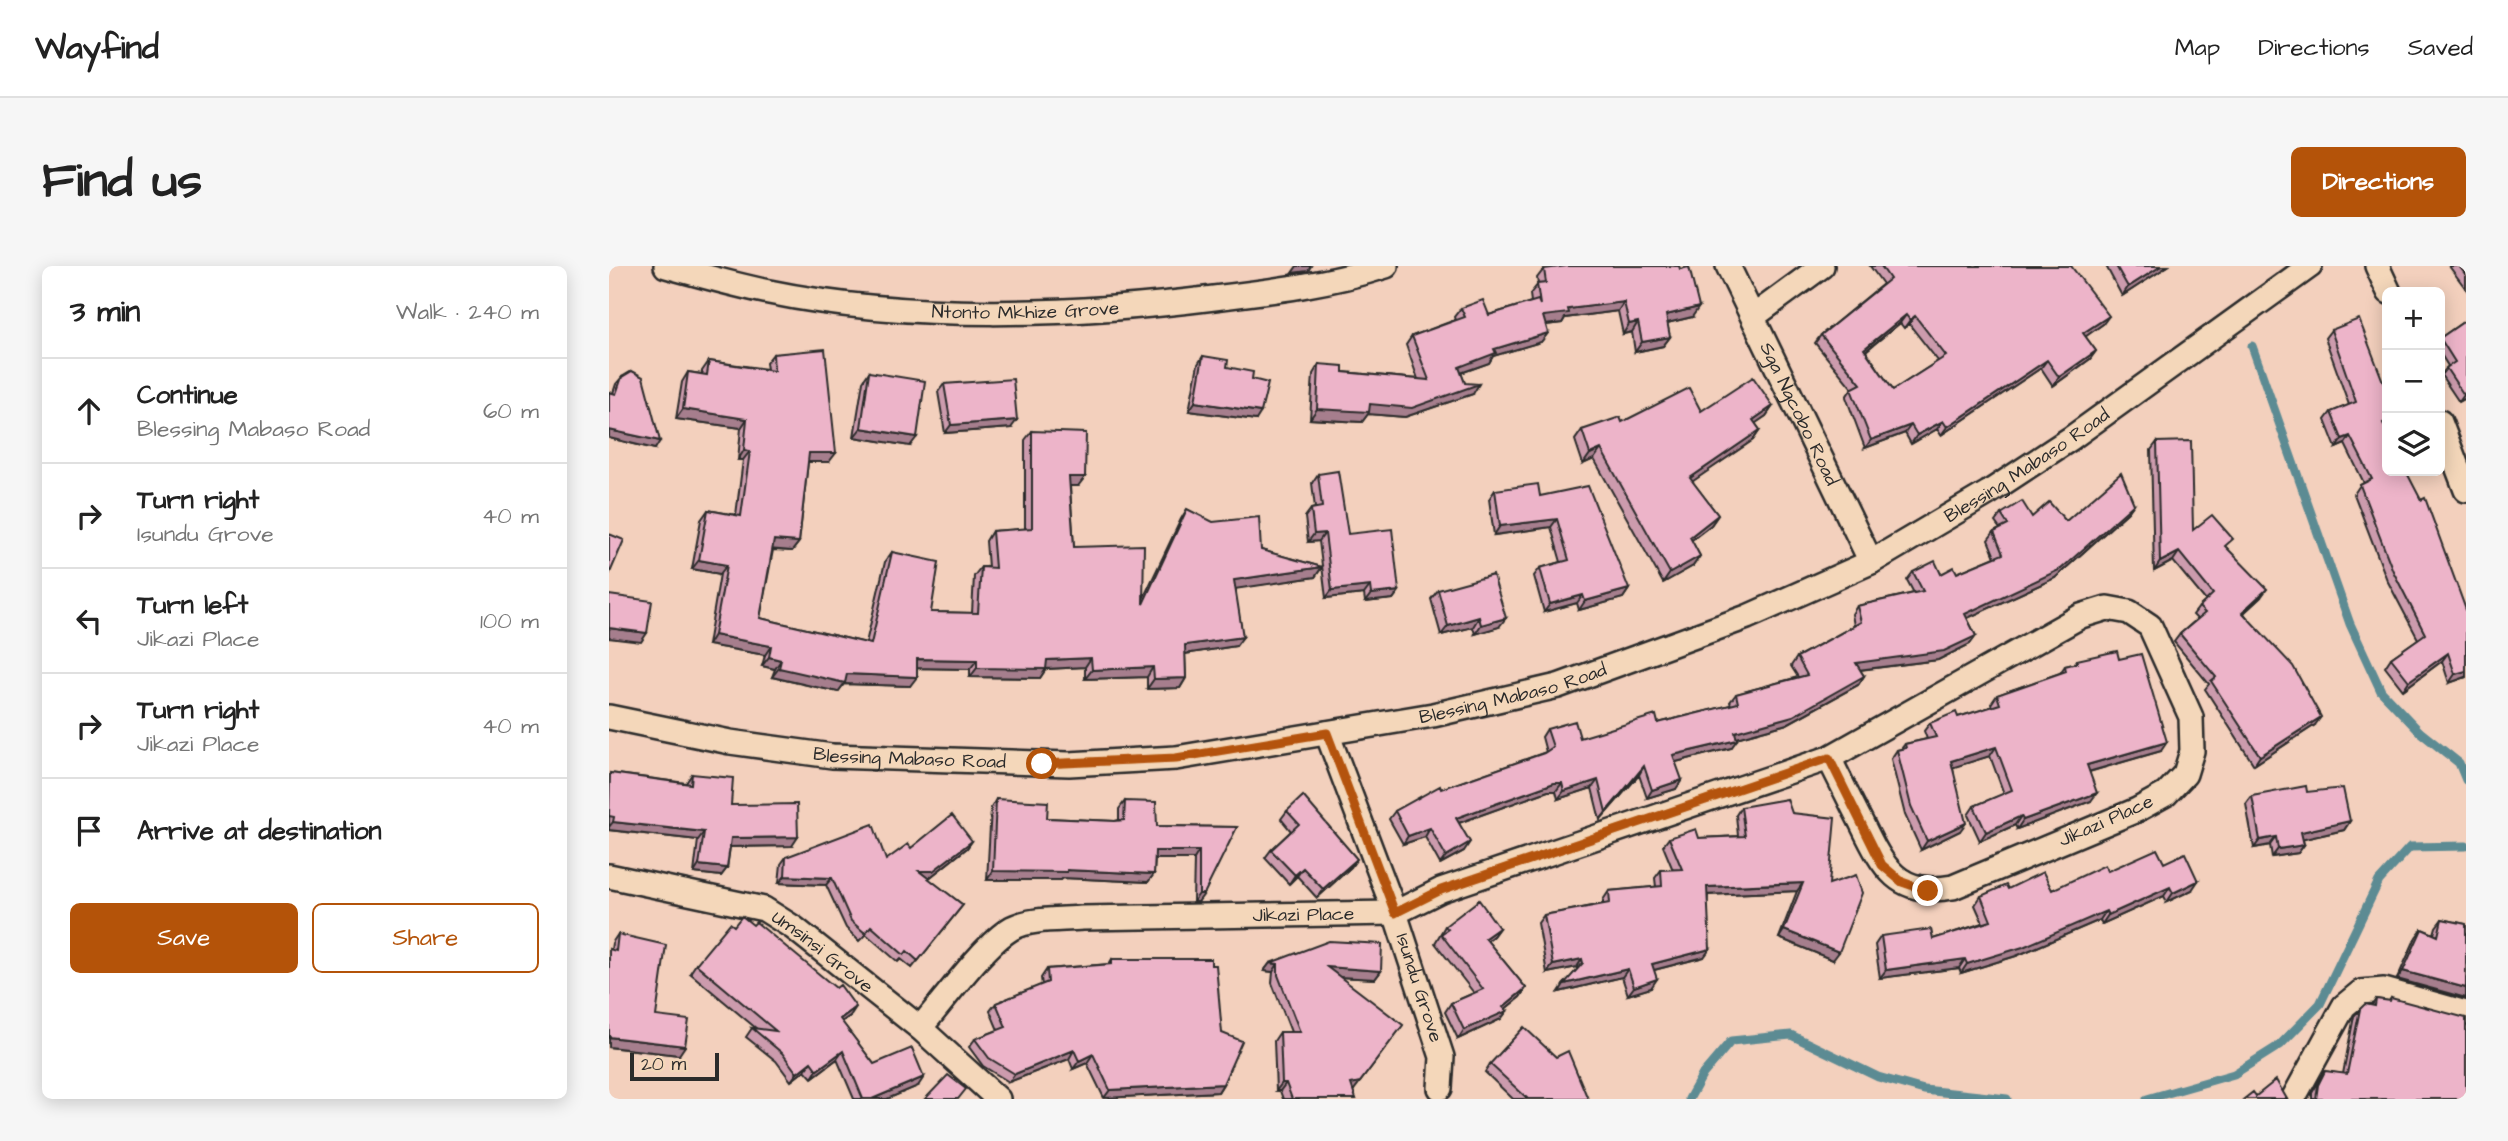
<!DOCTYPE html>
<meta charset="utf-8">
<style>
body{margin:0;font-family:"Architects Daughter",sans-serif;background:#f6f6f6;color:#222}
.controls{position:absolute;right:21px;top:21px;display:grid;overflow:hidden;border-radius:10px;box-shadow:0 4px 18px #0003}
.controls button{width:63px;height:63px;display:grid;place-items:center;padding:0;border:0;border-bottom:2px solid #e0e0e0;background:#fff;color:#222;font:35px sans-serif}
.scale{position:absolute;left:21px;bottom:18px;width:89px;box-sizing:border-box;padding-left:7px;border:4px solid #2b2b2b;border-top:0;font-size:19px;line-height:24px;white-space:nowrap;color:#2b2b2b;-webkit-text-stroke:5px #f4d7ba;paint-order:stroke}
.stop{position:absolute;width:21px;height:21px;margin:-16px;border:5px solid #b45309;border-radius:50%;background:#fff}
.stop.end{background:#b45309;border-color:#fff;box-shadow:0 2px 7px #0008}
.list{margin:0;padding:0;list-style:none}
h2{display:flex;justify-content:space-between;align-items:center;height:91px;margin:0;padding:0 28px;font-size:30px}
h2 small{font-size:23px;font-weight:400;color:#767676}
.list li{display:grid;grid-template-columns:46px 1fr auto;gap:21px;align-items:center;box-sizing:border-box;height:105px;padding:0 28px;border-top:2px solid #e0e0e0}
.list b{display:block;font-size:26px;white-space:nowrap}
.list p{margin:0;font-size:23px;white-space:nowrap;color:#767676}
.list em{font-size:23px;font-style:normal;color:#767676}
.actions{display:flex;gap:14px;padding:21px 28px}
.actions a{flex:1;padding:16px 0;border:2px solid #b45309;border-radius:10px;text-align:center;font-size:24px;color:#b45309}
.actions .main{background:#b45309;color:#fff}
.icon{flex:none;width:38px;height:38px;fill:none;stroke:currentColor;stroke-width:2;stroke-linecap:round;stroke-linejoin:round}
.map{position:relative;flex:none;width:1857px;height:833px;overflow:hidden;border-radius:10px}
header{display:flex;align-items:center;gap:42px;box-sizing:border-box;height:98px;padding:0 35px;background:#fff;border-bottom:2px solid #e0e0e0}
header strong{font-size:33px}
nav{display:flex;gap:38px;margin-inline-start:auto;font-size:24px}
.intro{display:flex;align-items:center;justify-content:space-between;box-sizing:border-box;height:168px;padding:0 42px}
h1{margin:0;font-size:49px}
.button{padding:18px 32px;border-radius:10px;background:#b45309;color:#fff;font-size:24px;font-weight:700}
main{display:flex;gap:42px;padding:0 42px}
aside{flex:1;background:#fff;border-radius:10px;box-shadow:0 4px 18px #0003}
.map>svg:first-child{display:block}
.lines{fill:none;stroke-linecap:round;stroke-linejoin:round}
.stream{stroke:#5c8b93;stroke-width:9}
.street-casing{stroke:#2b2b2b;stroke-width:28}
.street{stroke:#f4d7ba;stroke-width:23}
.wall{fill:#cc9bad;stroke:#2b2b2b;stroke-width:2;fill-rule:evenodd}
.shaded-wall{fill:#a67e8d;stroke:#2b2b2b;stroke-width:2}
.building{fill:#edb4c9;stroke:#2b2b2b;stroke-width:2;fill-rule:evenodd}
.route{stroke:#b45309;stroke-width:9}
.labels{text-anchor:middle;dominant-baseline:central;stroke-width:6;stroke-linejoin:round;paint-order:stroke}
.street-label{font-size:19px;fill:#2b2b2b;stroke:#f4d7ba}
</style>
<header>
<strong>Wayfind</strong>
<nav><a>Map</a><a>Directions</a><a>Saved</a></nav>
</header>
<div class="intro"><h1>Find us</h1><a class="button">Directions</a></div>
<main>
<aside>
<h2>3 min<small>Walk · 240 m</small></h2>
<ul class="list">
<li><svg class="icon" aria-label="ahead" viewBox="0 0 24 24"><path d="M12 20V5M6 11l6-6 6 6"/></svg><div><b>Continue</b><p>Blessing Mabaso Road</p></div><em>60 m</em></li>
<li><svg class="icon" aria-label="right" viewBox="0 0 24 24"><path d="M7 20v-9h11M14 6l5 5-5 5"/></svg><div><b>Turn right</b><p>Isundu Grove</p></div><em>40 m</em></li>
<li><svg class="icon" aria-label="left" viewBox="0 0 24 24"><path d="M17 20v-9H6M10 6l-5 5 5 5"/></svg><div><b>Turn left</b><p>Jikazi Place</p></div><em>100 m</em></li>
<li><svg class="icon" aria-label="right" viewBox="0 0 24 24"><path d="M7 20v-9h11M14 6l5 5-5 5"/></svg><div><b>Turn right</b><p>Jikazi Place</p></div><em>40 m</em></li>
<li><svg class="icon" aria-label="arrive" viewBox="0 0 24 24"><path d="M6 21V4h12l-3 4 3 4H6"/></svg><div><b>Arrive at destination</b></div></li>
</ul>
<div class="actions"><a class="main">Save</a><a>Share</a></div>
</aside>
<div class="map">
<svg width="1857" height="833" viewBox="0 0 1857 833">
<rect width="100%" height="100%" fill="#f3d0bd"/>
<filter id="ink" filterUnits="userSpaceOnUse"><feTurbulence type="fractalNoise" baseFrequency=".0143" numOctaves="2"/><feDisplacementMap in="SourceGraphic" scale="14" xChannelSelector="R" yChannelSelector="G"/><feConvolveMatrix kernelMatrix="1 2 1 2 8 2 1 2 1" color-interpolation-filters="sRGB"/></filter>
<g filter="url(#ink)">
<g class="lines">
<path class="stream" d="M 1643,80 L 1741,358 L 1772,425 L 1811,466 L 1850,497 L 1857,514
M 1080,833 L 1094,808 L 1122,775 L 1182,769 L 1269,811 L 1315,824 L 1398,833
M 1538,833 L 1625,808 L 1671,779 L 1711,738 L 1770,615 L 1801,581 L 1857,580"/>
<g class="street-casing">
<g id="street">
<path id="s1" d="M 57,0 C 91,9 125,19 160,26 C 300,55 464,50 605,32 C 663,25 721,18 777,0"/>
<path id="s2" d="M 1119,0 L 1262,296"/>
<path d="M 1768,0 L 1780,26"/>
<path d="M 1145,50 L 1213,0"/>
<path d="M 1831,156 L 1857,224"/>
<path id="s3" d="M 0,451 L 121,476 L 223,490 L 460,498 L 567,492 L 824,449 L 949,420 L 1138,351 L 1262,296 L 1379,227 L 1461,173 L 1701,0"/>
<path id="s4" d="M 718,467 L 786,647 L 833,791 L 831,822"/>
<path id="s5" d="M 0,610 L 155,643 L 185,662 L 311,762 L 389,833"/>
<path id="s6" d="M 311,762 C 334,736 375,678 403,662 C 422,652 452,654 473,652 L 786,647 L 832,624 L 1220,492 L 1472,350 L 1498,342 L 1520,346 L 1541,360 L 1582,451 L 1583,485 L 1576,508 L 1557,528 L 1528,544 L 1344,621 C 1288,631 1274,601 1252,556 C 1241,535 1231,514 1220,492"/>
<path d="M 1684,833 L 1735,740 L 1752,726 L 1775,724 L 1857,747"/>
</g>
</g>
<use href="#street" class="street"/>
</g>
<path class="wall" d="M 1261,0 L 1462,0 L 1494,58 L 1476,70 L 1487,85 L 1481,93 L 1444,120 L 1432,102 L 1332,169 L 1328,163 L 1302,178 L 1296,167 L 1256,182 L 1237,131 L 1243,122 L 1206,77 L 1212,69 L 1274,18 ZM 1291,57 L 1295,62 L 1300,58 L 1329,95 L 1284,124 L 1257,85 Z
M 1497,0 L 1559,0 L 1513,30 Z
M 1840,0 L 1857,0 L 1857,23 Z
M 935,3 L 1083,51 L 1058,57 L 1061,71 L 1054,80 L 1026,86 L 1023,66 L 1014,68 L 1009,45 L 956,52 L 953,57 L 937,59 L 939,67 L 932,76 L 884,90 L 880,97 L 852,107 L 856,117 L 864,128 L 796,151 L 759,148 L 753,156 L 701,153 L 704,108 L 710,98 L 734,106 L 809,113 L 797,79 L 803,70 L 846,54 L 845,51 L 852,42 L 880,49 L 922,36 L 921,28 L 929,18 L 928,12 Z
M 1857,54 L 1857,132 L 1850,136 L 1832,109 L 1839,100 L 1831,87 L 1831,72 Z
M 1722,64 L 1778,162 L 1776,162 L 1857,344 L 1857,411 L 1840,417 L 1833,395 L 1794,424 L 1776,401 L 1782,392 L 1809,373 L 1778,314 L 1745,228 L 1751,219 L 1755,217 L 1736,178 L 1727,182 L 1716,154 L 1722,146 L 1740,139 L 1716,72 Z
M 164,88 L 220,196 L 199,196 L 190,276 L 183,285 L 164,284 L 151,352 L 257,377 L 276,296 L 283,286 L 322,346 L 363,347 L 365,310 L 372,301 L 379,301 L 377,275 L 383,265 L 416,263 L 416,174 L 423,165 L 469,220 L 461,220 L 465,281 L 534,333 L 572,253 L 578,243 L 652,284 L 713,301 L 706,311 L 627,322 L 627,380 L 576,388 L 577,412 L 571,422 L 538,423 L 538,411 L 476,413 L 476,401 L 437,403 L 431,412 L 361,411 L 361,403 L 308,402 L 301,420 L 235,418 L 229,426 L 163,411 L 166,403 L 153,400 L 156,389 L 99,379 L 111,308 L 83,303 L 92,254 L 99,244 L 127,249 L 134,194 L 129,194 L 132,162 L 67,153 L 73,116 L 79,106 L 93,108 L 93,105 L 100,95 L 158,103 L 157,97 Z
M 594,90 L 643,113 L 647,154 L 580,145 L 589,98 Z
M 260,106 L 301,180 L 245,171 L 254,115 Z
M 13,111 L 46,183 L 0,172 L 0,126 L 4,127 L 7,118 Z
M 335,118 L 402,162 L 336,167 L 329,126 Z
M 1164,140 L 1157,150 L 1146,157 L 1151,164 L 1144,174 L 1083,215 L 1109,249 L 1102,259 L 1082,274 L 1091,290 L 1084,300 L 1054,317 L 985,193 L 974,198 L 966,174 L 973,164 L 1013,156 L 1092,145 Z
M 1548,176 L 1584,264 L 1618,282 L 1652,331 L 1635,347 L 1706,459 L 1645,499 L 1596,423 L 1600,418 L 1565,376 L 1571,368 L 1588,353 L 1584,349 L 1590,341 L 1597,335 L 1564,295 L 1545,305 L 1542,184 Z
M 709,208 L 739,268 L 790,325 L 784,333 L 756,336 L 755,328 L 717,332 L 710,275 L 699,276 L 696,251 L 702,243 L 706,242 L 703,217 Z
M 886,224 L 931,230 L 1020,323 L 1014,332 L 970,344 L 968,337 L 935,346 L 925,310 L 931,302 L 952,296 L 942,261 L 885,269 L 880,233 Z
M 1525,238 L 1519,246 L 1446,312 L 1358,352 L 1367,370 L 1361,378 L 1329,394 L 1251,404 L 1255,410 L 1249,419 L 1178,458 L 1127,472 L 1122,482 L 1067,496 L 1067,523 L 1038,532 L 1030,509 L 991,554 L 983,522 L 949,533 L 947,525 L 939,525 L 850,557 L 855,585 L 831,598 L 816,571 L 794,578 L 780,553 L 786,545 L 832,523 L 937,486 L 933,471 L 938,463 L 971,472 L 1049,457 L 1122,439 L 1121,436 L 1127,428 L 1189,411 L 1182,400 L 1188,391 L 1245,360 L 1243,348 L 1248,340 L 1305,327 L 1298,314 L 1304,306 L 1332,308 L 1348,307 L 1386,291 L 1379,274 L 1385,266 L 1391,263 L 1386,256 L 1392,248 L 1457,255 Z
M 829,324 L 890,361 L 866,368 L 864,361 L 832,369 L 822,333 Z
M 1510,393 L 1552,485 L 1480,506 L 1482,535 L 1408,563 L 1406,559 L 1371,575 L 1359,549 L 1365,540 L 1395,528 L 1381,490 L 1344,501 L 1351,565 L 1312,584 L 1296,549 L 1282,493 L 1288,484 L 1292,483 L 1296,478 L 1318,473 L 1315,465 L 1321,457 L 1349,451 L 1383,441 L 1382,438 L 1388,429 L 1451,407 L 1456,400 L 1465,398 L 1468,394 Z
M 1,507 L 77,517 L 83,508 L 122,539 L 183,580 L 121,581 L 118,602 L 112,610 L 85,607 L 89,574 L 0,564 Z
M 1698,526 L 1741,555 L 1735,564 L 1694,573 L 1695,579 L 1689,587 L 1663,591 L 1661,579 L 1645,582 L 1637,538 L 1643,530 Z
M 387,533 L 438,552 L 506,555 L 510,554 L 510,543 L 516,535 L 548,560 L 628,561 L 589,636 L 584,636 L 585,593 L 546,593 L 545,608 L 539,616 L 454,612 L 452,614 L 378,614 L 382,542 Z
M 1132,541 L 1183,547 L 1220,618 L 1224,694 L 1170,672 L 1188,625 L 1099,629 L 1095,691 L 1045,704 L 1042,722 L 1019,729 L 1013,711 L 950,726 L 968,704 L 968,701 L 938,707 L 929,657 L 935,649 L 994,638 L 994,634 L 1000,625 L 1047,621 L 1046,612 L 1052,604 L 1064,604 L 1054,580 L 1060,572 L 1090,572 L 1129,570 L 1127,549 Z
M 678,545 L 742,601 L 708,632 L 688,610 L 680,618 L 656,592 L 662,584 L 682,565 L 672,553 Z
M 363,575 L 358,582 L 319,613 L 354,639 L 303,702 L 292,693 L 289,696 L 257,668 L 250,675 L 237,662 L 217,619 L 170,617 L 172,598 L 177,591 L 277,594 L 302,582 Z
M 1555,597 L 1583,624 L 1558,636 L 1555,630 L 1493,658 L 1491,654 L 1407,690 L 1352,707 L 1350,702 L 1271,712 L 1266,679 L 1272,670 L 1324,673 L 1374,657 L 1366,639 L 1372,630 L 1399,623 L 1443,624 L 1499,605 Z
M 1833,653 L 1857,658 L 1857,732 L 1788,713 L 1807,671 L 1813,663 L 1825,668 L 1827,661 Z
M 836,660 L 890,662 L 884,670 L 878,675 L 917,722 L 911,731 L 896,743 L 898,745 L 892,753 L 849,773 L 836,746 L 842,737 L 865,727 L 826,677 Z
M 9,668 L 47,750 L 70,789 L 0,781 L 0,683 L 2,684 L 3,677 Z
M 503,693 L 614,818 L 609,826 L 495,832 L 478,797 L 464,803 L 460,793 L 400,816 L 374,800 L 360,781 L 366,773 L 389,764 L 381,745 L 387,737 L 433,719 L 432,712 L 438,703 L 500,698 Z
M 661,697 L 772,705 L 766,713 L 731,711 L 745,824 L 744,825 L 747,833 L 674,833 L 671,825 L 667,825 L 665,775 L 671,766 L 682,766 L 663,717 L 664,706 L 655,705 Z
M 87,698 L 241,750 L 233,756 L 265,798 L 309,820 L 278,833 L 245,833 L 228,793 L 203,812 L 196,804 L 182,815 L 167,795 L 137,771 L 143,762 L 148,763 L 81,707 Z
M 1782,732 L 1857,833 L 1703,833 L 1703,827 L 1716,805 L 1734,808 L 1745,750 L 1751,743 L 1763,739 L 1767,733 L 1780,735 Z
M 881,798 L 979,833 L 904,833 L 876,806 Z"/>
<path class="shaded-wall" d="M 688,0 L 702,0 L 699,5 L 683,7 Z
M 1552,0 L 1559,0 L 1513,30 L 1519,21 Z
M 1015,36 L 1009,45 L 956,52 L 953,57 L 927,60 L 934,50 L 959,43 Z
M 1090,41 L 1083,51 L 1050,59 L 1057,49 Z
M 1297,49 L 1291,57 L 1249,91 L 1255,83 Z
M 1306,50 L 1300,58 L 1295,62 L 1301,54 Z
M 1500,50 L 1494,58 L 1469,76 L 1474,67 Z
M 1029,56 L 1023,66 L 1014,68 L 1020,58 Z
M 939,67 L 932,76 L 884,90 L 880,97 L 843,110 L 850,101 L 885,83 Z
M 1061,71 L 1054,80 L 1026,86 L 1033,76 Z
M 1487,85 L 1481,93 L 1444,120 L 1450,111 Z
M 1438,94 L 1432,102 L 1332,169 L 1338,161 Z
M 870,118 L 864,128 L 796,151 L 759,148 L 753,156 L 701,153 L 708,143 L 761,138 Z
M 1857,128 L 1857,132 L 1850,136 L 1855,129 Z
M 586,136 L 652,146 L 647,154 L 580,145 Z
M 1164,140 L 1157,150 L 1137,164 L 1144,154 Z
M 74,143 L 138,153 L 132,162 L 67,153 Z
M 408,154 L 402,162 L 336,167 L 342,159 Z
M 1334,155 L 1328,163 L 1302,178 L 1308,169 Z
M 1302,159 L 1296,167 L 1256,182 L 1262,174 Z
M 252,162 L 308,171 L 301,180 L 245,171 Z
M 0,164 L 51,175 L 46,183 L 0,172 Z
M 1151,164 L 1144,174 L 1074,222 L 1081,212 Z
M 1741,170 L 1736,178 L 1727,182 L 1733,173 Z
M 992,183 L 985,193 L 974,198 L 981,188 Z
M 135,184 L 141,185 L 134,194 L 129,194 Z
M 200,187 L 227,187 L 220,196 L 194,196 Z
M 460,211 L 476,211 L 469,220 L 454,220 Z
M 1525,238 L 1519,246 L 1446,312 L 1350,356 L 1356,348 Z
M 1109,249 L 1102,259 L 1074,281 L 1081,271 Z
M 948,253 L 942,261 L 885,269 L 891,260 Z
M 716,267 L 710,275 L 699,276 L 705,268 Z
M 165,274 L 190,276 L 183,285 L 159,283 Z
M 1570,286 L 1564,295 L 1545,305 L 1551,296 Z
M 1091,290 L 1084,300 L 1054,317 L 1061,307 Z
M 90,294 L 118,299 L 111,308 L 83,303 Z
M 713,301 L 706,311 L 619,324 L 625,314 Z
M 761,320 L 755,328 L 717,332 L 723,324 Z
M 1020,323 L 1014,332 L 970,344 L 976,335 Z
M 1658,323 L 1652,331 L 1627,354 L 1633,346 Z
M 790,325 L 784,333 L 756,336 L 762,328 Z
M 974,329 L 968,337 L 935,346 L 941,338 Z
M 870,351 L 864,361 L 832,369 L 839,360 Z
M 897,352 L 890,361 L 866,368 L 872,359 Z
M 0,362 L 38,367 L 32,376 L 0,372 Z
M 105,369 L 162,380 L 156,389 L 99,379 Z
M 1367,370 L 1361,378 L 1329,394 L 1241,405 L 1247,397 Z
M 634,371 L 627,380 L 569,389 L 576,379 Z
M 1839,387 L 1833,395 L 1794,424 L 1800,415 Z
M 160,391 L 172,394 L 166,403 L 153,400 Z
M 482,392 L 476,401 L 437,403 L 431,412 L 361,411 L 368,402 L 438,394 Z
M 308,393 L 368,394 L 361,403 L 302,402 Z
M 544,401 L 538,411 L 476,413 L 483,404 Z
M 170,402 L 238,408 L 308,411 L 301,420 L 235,418 L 229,426 L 163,411 Z
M 1857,405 L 1857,411 L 1840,417 L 1846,408 Z
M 1255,410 L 1249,419 L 1178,458 L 1120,474 L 1126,466 Z
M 577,412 L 571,422 L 538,423 L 545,413 Z
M 1712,451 L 1706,459 L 1645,499 L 1651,490 Z
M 1128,474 L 1122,482 L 1059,498 L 1064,489 Z
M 1558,476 L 1552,485 L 1472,508 L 1478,499 Z
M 1387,481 L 1381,490 L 1336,504 L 1342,495 Z
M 1035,500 L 1030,509 L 991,554 L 997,546 Z
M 989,514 L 983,522 L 949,533 L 955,525 Z
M 1073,514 L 1067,523 L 1038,532 L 1043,524 Z
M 945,517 L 953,517 L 947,525 L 939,525 L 841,560 L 847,552 Z
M 1488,527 L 1482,535 L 1408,563 L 1414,554 Z
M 1412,550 L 1406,559 L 1371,575 L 1377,566 Z
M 1741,555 L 1735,564 L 1687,575 L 1692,566 Z
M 4,556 L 95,566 L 89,574 L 0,564 L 0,561 Z
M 1357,557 L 1351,565 L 1312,584 L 1318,575 Z
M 821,562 L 816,571 L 794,578 L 799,570 Z
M 189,571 L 183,580 L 116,581 L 122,572 Z
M 1667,571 L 1661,579 L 1645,582 L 1651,574 Z
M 363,575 L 358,582 L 319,613 L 310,605 Z
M 861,576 L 855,585 L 831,598 L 837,590 Z
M 1695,579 L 1689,587 L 1663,591 L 1669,583 Z
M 546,585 L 590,585 L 585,593 L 541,593 Z
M 748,593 L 742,601 L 708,632 L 714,623 Z
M 90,599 L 118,602 L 112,610 L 85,607 Z
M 694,602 L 688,610 L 680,618 L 686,609 Z
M 458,604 L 545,608 L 539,616 L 454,612 L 452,614 L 378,614 L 384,605 Z
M 176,610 L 223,612 L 217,619 L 170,617 Z
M 1589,615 L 1583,624 L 1558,636 L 1564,627 Z
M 1194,617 L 1188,625 L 1093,629 L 1098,621 Z
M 1561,621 L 1555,630 L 1493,658 L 1499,649 Z
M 590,628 L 595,628 L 589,636 L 584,636 Z
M 1497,645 L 1491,654 L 1407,690 L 1352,707 L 1358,698 Z
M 890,662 L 884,670 L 870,681 L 876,672 Z
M 1175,664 L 1230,686 L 1224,694 L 1170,672 Z
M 1101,683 L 1095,691 L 1037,706 L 1043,698 Z
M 973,693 L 968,701 L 938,707 L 944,699 Z
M 1356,693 L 1350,702 L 1271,712 L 1277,704 Z
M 661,697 L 669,698 L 664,706 L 655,705 Z
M 718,701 L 772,705 L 766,713 L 712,710 Z
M 1019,703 L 1013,711 L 950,726 L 955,718 Z
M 1794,705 L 1857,722 L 1857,732 L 1788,713 Z
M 1048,713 L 1042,722 L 1019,729 L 1025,721 Z
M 917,722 L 911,731 L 890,748 L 898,745 L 892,753 L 849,773 L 855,764 L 894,741 Z
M 247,741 L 241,750 L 225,761 L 231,753 Z
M 794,759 L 745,824 L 736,826 L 742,818 Z
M 0,771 L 76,780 L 70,789 L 0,781 Z
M 465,784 L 460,793 L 400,816 L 406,808 Z
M 234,785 L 228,793 L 203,812 L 208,804 Z
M 484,788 L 478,797 L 464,803 L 470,795 Z
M 202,796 L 196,804 L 182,815 L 188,807 Z
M 315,811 L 309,820 L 278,833 L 263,833 Z
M 673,817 L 677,817 L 671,825 L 667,825 Z
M 614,818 L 609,826 L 495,832 L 501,824 Z"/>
<path class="building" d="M 958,0 L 1070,0 L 1071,3 L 1080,1 L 1090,41 L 1057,49 L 1061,71 L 1033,76 L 1029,56 L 1020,58 L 1015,36 L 959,43 L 960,47 L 934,50 L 939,67 L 885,83 L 887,87 L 850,101 L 856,117 L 870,118 L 803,142 L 761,138 L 760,146 L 708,143 L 710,98 L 734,100 L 734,106 L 820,114 L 803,70 L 856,51 L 852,42 L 874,34 L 880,49 L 929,34 L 931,39 L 928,18 L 937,17 L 935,3 Z
M 1272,0 L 1462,0 L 1500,50 L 1474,67 L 1487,85 L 1450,111 L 1438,94 L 1338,161 L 1334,155 L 1308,169 L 1302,159 L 1262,174 L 1242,123 L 1252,118 L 1212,69 L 1281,13 ZM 1297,49 L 1301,54 L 1306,50 L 1337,90 L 1284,124 L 1255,83 Z
M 1507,0 L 1552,0 L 1519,21 Z
M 1850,0 L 1857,0 L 1857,9 Z
M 1750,53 L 1778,126 L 1778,155 L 1774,157 L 1778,166 L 1778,205 L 1797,205 L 1812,234 L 1816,232 L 1857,344 L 1857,405 L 1846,408 L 1839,387 L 1800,415 L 1782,392 L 1816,368 L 1784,305 L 1751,219 L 1763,213 L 1741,170 L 1733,173 L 1722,146 L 1747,136 L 1722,64 Z
M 1857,54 L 1857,128 L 1855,129 L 1837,102 L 1846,96 L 1831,72 Z
M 216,83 L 227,187 L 200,187 L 190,276 L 165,274 L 151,352 L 262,378 L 283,286 L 330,296 L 322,346 L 369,347 L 372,301 L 386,302 L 383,265 L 423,262 L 423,165 L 477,167 L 476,211 L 460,211 L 465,281 L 535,279 L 534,338 L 578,243 L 604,256 L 650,251 L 652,284 L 713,301 L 625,314 L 634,371 L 576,379 L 577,412 L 545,413 L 544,401 L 483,404 L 482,392 L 438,394 L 437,403 L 368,402 L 368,394 L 308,393 L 308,411 L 238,408 L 236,417 L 170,402 L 172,394 L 160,391 L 162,380 L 105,369 L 118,299 L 90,294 L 99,244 L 132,250 L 141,185 L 135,184 L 138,153 L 74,143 L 79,106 L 98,109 L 100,95 L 165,105 L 164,88 Z
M 594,90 L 619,94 L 618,101 L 644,106 L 643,113 L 659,117 L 652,146 L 586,136 Z
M 23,105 L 34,111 L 51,175 L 0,164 L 0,126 L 7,128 L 13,111 Z
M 260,106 L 316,115 L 308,171 L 252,162 Z
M 1144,111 L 1164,140 L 1144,154 L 1151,164 L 1081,212 L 1109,249 L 1081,271 L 1091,290 L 1061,307 L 992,183 L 981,188 L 973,164 L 1011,151 L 1013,156 L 1080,122 L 1092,145 Z
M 404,113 L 408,154 L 342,159 L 335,118 Z
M 1582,175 L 1584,264 L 1603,249 L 1624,273 L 1616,280 L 1658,323 L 1633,346 L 1684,400 L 1712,451 L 1651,490 L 1602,415 L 1607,411 L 1571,368 L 1596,347 L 1590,341 L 1604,328 L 1570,286 L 1551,296 L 1548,176 Z
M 729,205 L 739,268 L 783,263 L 790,325 L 762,328 L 761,320 L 723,324 L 716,267 L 705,268 L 702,243 L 713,241 L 709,208 Z
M 1512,207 L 1525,238 L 1452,303 L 1356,348 L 1367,370 L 1335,385 L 1247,397 L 1255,410 L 1184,450 L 1126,466 L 1128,474 L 1064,489 L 1073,514 L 1043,524 L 1035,500 L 997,546 L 989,514 L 955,525 L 953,517 L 945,517 L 847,552 L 861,576 L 837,590 L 821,562 L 799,570 L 786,545 L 831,520 L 832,523 L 935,487 L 944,481 L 938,463 L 966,455 L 971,472 L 1047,449 L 1049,457 L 1129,437 L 1127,428 L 1198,409 L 1188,391 L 1252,356 L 1248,340 L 1314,325 L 1304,306 L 1326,295 L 1332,308 L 1345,301 L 1348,307 L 1394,288 L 1385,266 L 1399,259 L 1392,248 L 1413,235 L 1423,251 L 1440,236 L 1457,255 Z
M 929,218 L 931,230 L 979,220 L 1020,323 L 976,335 L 974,329 L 941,338 L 931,302 L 960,294 L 948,253 L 891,260 L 886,224 Z
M 0,268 L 15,274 L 0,309 Z
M 884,309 L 897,352 L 872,359 L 870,351 L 839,360 L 829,324 Z
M 0,329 L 43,335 L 38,367 L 0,362 Z
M 1508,385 L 1510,393 L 1532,388 L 1558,476 L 1478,499 L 1488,527 L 1414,554 L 1412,550 L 1377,566 L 1365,540 L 1403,524 L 1387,481 L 1342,495 L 1357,557 L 1318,575 L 1302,540 L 1288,484 L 1297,482 L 1296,478 L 1327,471 L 1321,457 L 1347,446 L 1349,451 L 1391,438 L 1388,429 L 1457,405 L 1456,400 L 1468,397 L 1468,394 Z
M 1,507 L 82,518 L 83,508 L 124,512 L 122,539 L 188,538 L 189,571 L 122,572 L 118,602 L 90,599 L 95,566 L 4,556 L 5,551 L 0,550 Z
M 1697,520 L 1698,526 L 1734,522 L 1741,555 L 1692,566 L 1695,579 L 1669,583 L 1667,571 L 1651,574 L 1643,530 Z
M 694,530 L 748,593 L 714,623 L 694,602 L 686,609 L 662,584 L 690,558 L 678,545 Z
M 387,533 L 439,536 L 438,552 L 506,555 L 515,554 L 516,535 L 547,536 L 548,560 L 628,561 L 595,628 L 590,628 L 590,585 L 546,585 L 545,608 L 458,604 L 458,606 L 384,605 Z
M 1178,533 L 1183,547 L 1226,552 L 1220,618 L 1247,609 L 1253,627 L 1230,686 L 1175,664 L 1194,617 L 1098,621 L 1101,683 L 1043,698 L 1048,713 L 1025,721 L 1019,703 L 955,718 L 974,697 L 973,693 L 944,699 L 935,649 L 1001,637 L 1000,625 L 1053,620 L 1052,604 L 1073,603 L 1060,572 L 1087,563 L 1090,572 L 1136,570 L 1132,541 Z
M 343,549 L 363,575 L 324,605 L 310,605 L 354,639 L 309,695 L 298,685 L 295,689 L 262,660 L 256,667 L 242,655 L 223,612 L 176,610 L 177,591 L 264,558 L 277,594 L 299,578 L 302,582 Z
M 1548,583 L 1555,597 L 1576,587 L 1589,615 L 1564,627 L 1561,621 L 1499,649 L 1497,645 L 1414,681 L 1358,698 L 1356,693 L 1277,704 L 1272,670 L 1322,663 L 1324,673 L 1382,655 L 1372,630 L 1397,619 L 1399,623 L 1434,606 L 1443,624 L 1496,599 L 1499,605 Z
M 870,634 L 890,662 L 876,672 L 917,722 L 894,741 L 898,745 L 855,764 L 842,737 L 874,723 L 832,668 L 839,663 L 836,660 Z
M 133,650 L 144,659 L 147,656 L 227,722 L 231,719 L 247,741 L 231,753 L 265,798 L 303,782 L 315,811 L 263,833 L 254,833 L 234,785 L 208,804 L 202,796 L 188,807 L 173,787 L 143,762 L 167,765 L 87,698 L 121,657 L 125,660 Z
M 1833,653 L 1857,658 L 1857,722 L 1794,705 L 1813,663 L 1829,670 Z
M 9,668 L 57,679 L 47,750 L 80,754 L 76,780 L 0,771 L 0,683 L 7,685 Z
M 720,675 L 773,678 L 772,705 L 718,701 L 794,759 L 751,816 L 742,818 L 747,833 L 683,833 L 677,817 L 673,817 L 671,766 L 691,766 L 669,709 L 669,698 L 661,697 Z
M 503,693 L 602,693 L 602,699 L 607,699 L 613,767 L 633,775 L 614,818 L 501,824 L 484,788 L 470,795 L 465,784 L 406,808 L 380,792 L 366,773 L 397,761 L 387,737 L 439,716 L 438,703 L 503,698 Z
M 1782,732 L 1857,752 L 1857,833 L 1707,833 L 1709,819 L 1716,805 L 1738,808 L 1751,743 L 1756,738 L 1766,740 L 1767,733 L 1781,735 Z
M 915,761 L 947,791 L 959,785 L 979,833 L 919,833 L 881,798 Z
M 339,809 L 357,823 L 349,833 L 316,833 Z
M 1667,814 L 1678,833 L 1635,833 L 1644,826 L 1647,830 Z"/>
</g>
<g class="lines" filter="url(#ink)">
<path class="route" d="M 433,498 L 567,492 L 718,467 L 786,647 L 832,624 L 1220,492 L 1273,599 L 1293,616 L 1319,625"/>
</g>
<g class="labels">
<g class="street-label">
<text stroke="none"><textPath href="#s1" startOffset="364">Ntonto Mkhize Grove</textPath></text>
<text stroke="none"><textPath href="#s2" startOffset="164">Sga Ngcobo Road</textPath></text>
<text stroke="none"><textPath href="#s3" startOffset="1480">Blessing Mabaso Road</textPath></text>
<text stroke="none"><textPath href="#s3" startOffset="914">Blessing Mabaso Road</textPath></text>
<text stroke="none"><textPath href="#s3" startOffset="304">Blessing Mabaso Road</textPath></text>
<text transform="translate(1497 555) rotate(-24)">Jikazi Place</text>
<text stroke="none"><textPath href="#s6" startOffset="429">Jikazi Place</textPath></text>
<text stroke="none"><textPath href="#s5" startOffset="231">Umsinsi Grove</textPath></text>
<text stroke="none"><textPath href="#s4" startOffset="271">Isundu Grove</textPath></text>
</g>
</g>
</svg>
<div class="controls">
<button>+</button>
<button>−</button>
<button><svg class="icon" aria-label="layers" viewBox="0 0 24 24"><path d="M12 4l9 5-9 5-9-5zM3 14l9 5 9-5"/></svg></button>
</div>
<div class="scale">20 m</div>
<div class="stop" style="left:433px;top:498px"></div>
<div class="stop end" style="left:1319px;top:625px"></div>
</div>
</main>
